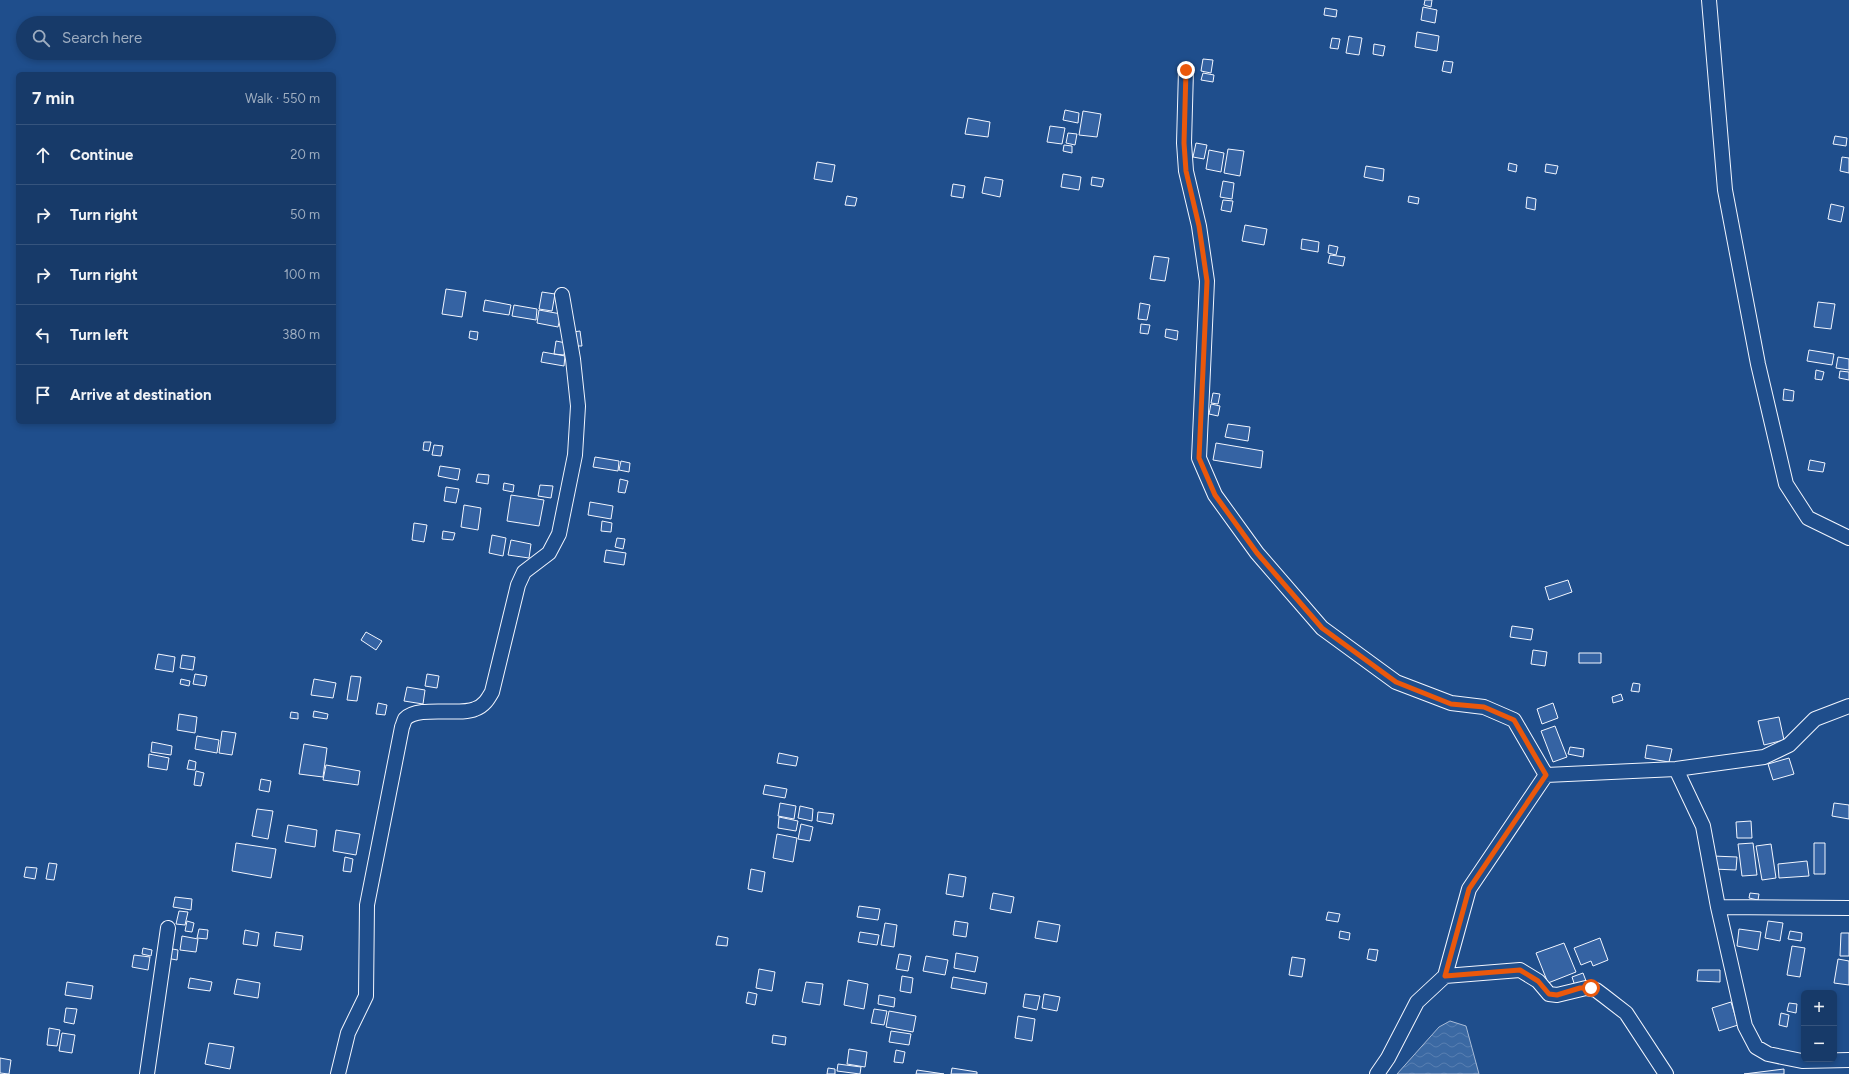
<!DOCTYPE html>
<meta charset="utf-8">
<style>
body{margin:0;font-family:Figtree,sans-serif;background:#20416f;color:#f1f3f6}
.controls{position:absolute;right:12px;bottom:12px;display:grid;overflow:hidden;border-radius:6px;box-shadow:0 2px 6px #0003}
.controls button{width:36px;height:36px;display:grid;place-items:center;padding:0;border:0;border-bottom:1px solid #36547d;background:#173a69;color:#f1f3f6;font:20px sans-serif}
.stop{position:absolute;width:12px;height:12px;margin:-9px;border:3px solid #ea580c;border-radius:50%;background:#fff}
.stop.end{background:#ea580c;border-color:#fff;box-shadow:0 1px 4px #0008}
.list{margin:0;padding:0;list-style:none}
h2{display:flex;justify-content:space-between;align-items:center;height:52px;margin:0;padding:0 16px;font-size:17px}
h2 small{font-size:13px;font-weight:400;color:#9eadc0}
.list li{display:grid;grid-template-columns:26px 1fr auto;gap:12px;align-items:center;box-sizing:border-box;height:60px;padding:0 16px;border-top:1px solid #36547d}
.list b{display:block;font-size:15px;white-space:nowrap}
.list em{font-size:13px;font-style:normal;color:#9eadc0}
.icon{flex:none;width:22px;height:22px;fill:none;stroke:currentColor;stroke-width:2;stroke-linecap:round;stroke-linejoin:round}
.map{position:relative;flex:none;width:1849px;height:1074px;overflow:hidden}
.search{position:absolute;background:#173a69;box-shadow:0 2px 6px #0003;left:16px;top:16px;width:320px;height:44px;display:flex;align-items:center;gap:10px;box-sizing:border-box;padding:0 14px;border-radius:22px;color:#9eadc0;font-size:15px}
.panel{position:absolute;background:#173a69;box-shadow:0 2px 6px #0003;left:16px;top:72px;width:320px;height:352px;border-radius:6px}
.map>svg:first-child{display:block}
.water{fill:url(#water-waves);stroke:#a8bbd7}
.building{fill:#3563a3;stroke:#f2f6ff}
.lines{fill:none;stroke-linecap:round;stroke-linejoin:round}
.minor-casing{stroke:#f2f6ff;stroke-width:16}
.minor{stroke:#1f4e8c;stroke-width:14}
.route{stroke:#ea580c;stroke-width:5}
</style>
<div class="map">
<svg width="1849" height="1074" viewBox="0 0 1849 1074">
<defs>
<pattern id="water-waves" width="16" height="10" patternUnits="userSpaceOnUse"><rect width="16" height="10" fill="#3b69a3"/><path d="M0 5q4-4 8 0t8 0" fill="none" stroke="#587fb1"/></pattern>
</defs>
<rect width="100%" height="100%" fill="#1f4e8c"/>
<path class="water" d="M 1450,1021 L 1466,1026 L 1479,1074 L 1397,1074 L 1439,1027 Z"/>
<path class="building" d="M 1425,0 L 1432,0 L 1431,7 L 1424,5 Z
M 1423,7 L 1437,10 L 1435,23 L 1421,20 Z
M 1325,8 L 1337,10 L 1336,17 L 1324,15 Z
M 1417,32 L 1439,36 L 1437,51 L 1415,47 Z
M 1349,36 L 1362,38 L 1359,55 L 1346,53 Z
M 1332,38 L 1340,39 L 1338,49 L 1330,48 Z
M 1374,44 L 1385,46 L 1383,56 L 1373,54 Z
M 1203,59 L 1213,60 L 1211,73 L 1201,71 Z
M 1444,61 L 1453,62 L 1451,73 L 1442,71 Z
M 1203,73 L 1214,75 L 1213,82 L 1201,80 Z
M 1065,110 L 1079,113 L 1078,123 L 1063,120 Z
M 1083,111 L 1101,114 L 1097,137 L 1079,135 Z
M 968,118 L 990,122 L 988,137 L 965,134 Z
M 1050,126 L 1065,128 L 1062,144 L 1047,142 Z
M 1068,133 L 1077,134 L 1075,145 L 1066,143 Z
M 1835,136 L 1847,138 L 1846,146 L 1833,144 Z
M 1196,143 L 1207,145 L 1204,159 L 1193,157 Z
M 1064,145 L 1072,146 L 1072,153 L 1063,151 Z
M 1228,149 L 1244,151 L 1240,176 L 1224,173 Z
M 1209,150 L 1224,153 L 1221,172 L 1206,169 Z
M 1842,157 L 1849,158 L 1849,173 L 1840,171 Z
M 817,162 L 835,165 L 832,182 L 814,179 Z
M 1509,163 L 1517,165 L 1516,172 L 1508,170 Z
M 1546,164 L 1558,166 L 1556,174 L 1545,172 Z
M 1366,166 L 1384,169 L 1383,181 L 1364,177 Z
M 1063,174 L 1081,177 L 1079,190 L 1061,187 Z
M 985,177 L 1003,180 L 1000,197 L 982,193 Z
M 1092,177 L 1104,179 L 1102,187 L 1091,185 Z
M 1223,181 L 1234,183 L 1232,199 L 1220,197 Z
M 953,184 L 965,186 L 963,198 L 951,196 Z
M 847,196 L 857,198 L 855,206 L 845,205 Z
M 1409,196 L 1419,198 L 1418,204 L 1408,202 Z
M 1527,197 L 1536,199 L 1535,210 L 1526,208 Z
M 1223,200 L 1233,201 L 1231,212 L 1221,210 Z
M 1831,204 L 1844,207 L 1841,222 L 1828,219 Z
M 1245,225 L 1267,229 L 1264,245 L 1242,241 Z
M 1302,239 L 1319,242 L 1318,252 L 1301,249 Z
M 1329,245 L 1338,247 L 1336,255 L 1328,253 Z
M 1330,255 L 1345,257 L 1343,266 L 1328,263 Z
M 1154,256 L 1169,258 L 1165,281 L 1150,279 Z
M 446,289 L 466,292 L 462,317 L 442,314 Z
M 542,292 L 555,294 L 552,311 L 539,309 Z
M 485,300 L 511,305 L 509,315 L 483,311 Z
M 1818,302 L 1835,304 L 1831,329 L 1814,327 Z
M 1140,303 L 1150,305 L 1147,320 L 1138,319 Z
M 514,305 L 537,309 L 536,320 L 512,316 Z
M 539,310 L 561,314 L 558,327 L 537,323 Z
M 1141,324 L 1150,325 L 1148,334 L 1140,333 Z
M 1166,329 L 1178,331 L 1177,340 L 1165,337 Z
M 470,331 L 478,332 L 477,340 L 469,338 Z
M 580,331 L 582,346 L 574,346 L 573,332 Z
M 556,341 L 566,343 L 564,355 L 554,354 Z
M 1809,350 L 1834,354 L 1832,365 L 1807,361 Z
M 543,352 L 565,356 L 564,366 L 541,362 Z
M 1838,357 L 1849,359 L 1849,370 L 1836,368 Z
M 1816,370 L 1824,372 L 1822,380 L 1815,379 Z
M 1840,371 L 1849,372 L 1849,380 L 1839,378 Z
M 1784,389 L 1794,391 L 1793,401 L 1783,400 Z
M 1213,393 L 1220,394 L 1218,404 L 1211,403 Z
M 1211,404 L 1220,406 L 1218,416 L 1209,414 Z
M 1228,424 L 1250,427 L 1248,441 L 1225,437 Z
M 424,442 L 431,442 L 429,451 L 423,450 Z
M 1216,443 L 1263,451 L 1261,468 L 1213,460 Z
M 434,445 L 443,446 L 441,456 L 432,455 Z
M 595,457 L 619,461 L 618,471 L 593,467 Z
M 1810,460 L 1825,463 L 1823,472 L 1808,470 Z
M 621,461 L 630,463 L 629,472 L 619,470 Z
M 440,466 L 460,469 L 458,480 L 438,476 Z
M 478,474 L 489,475 L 488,484 L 476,482 Z
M 620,479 L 628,481 L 625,493 L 618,492 Z
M 504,483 L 514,485 L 513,492 L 503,490 Z
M 540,485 L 553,486 L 551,498 L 538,496 Z
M 446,487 L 459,489 L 456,503 L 444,501 Z
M 511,495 L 544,500 L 539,526 L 507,521 Z
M 590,502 L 613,506 L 611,519 L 588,515 Z
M 464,505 L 481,508 L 478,530 L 461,527 Z
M 602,521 L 612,523 L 611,532 L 601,531 Z
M 414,523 L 427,525 L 424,542 L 412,540 Z
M 443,531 L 455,533 L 453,540 L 442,539 Z
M 492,535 L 506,538 L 503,556 L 489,553 Z
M 617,538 L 625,539 L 623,549 L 615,547 Z
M 511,540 L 531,544 L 529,558 L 508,555 Z
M 606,550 L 626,553 L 624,565 L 604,562 Z
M 1568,580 L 1572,592 L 1549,600 L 1545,587 Z
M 1512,626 L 1533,629 L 1531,640 L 1510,637 Z
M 366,632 L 382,641 L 376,650 L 361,640 Z
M 1533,650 L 1547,652 L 1545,666 L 1531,664 Z
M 1579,653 L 1601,653 L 1601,663 L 1579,663 Z
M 158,654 L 175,657 L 173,672 L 155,669 Z
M 182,655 L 195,657 L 193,670 L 180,668 Z
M 195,674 L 207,676 L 205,686 L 193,684 Z
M 427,674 L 439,676 L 437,688 L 425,686 Z
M 351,676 L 361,677 L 357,701 L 347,700 Z
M 181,679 L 190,681 L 189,686 L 180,684 Z
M 314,679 L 336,683 L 333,698 L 311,695 Z
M 1633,683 L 1640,684 L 1639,692 L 1631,691 Z
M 407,687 L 425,690 L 423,704 L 404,701 Z
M 1621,694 L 1623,700 L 1613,703 L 1612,697 Z
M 378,703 L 387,705 L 385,715 L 376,714 Z
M 1553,703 L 1558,718 L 1542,724 L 1537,709 Z
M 314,711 L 328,714 L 327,719 L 313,717 Z
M 291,712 L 298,713 L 298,719 L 290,718 Z
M 179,714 L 197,717 L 195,733 L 177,730 Z
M 1779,717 L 1784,740 L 1764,745 L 1758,721 Z
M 1555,726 L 1567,757 L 1553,762 L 1541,731 Z
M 222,731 L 236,733 L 232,755 L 219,753 Z
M 197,736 L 219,740 L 217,753 L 195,749 Z
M 152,742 L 172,746 L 171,755 L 151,752 Z
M 304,744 L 327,748 L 323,777 L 299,774 Z
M 1647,745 L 1672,749 L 1669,762 L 1645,758 Z
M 1570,747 L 1584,749 L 1583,757 L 1568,754 Z
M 779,753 L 798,757 L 796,766 L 777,763 Z
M 149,754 L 169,758 L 167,770 L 148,767 Z
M 1789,758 L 1794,774 L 1773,780 L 1768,764 Z
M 189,760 L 196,762 L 195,770 L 187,769 Z
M 326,765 L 360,771 L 358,785 L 323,780 Z
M 196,771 L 204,773 L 201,786 L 194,785 Z
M 261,779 L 271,781 L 269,792 L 259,790 Z
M 765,785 L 787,789 L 785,798 L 763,794 Z
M 780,803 L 796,806 L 794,819 L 778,816 Z
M 1834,803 L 1849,805 L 1849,819 L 1832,816 Z
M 800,806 L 813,809 L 812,821 L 798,818 Z
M 257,809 L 273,811 L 268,839 L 252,836 Z
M 818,812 L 834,814 L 832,824 L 817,821 Z
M 779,817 L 798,821 L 796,831 L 778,828 Z
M 1751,821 L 1752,838 L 1737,838 L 1736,822 Z
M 801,824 L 813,827 L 810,841 L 798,839 Z
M 288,825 L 317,830 L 315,847 L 285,842 Z
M 336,830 L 360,834 L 356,855 L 333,851 Z
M 777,834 L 797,838 L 793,862 L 773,858 Z
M 236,843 L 276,849 L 271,878 L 232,871 Z
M 1753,843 L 1757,875 L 1742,876 L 1738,844 Z
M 1814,843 L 1825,843 L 1825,874 L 1814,874 Z
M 1771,844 L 1776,878 L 1762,880 L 1756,846 Z
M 1713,856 L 1737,857 L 1736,870 L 1713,869 Z
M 345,857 L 353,859 L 351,872 L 343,871 Z
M 1807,861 L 1809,876 L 1779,878 L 1778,864 Z
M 49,863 L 57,864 L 54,880 L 46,879 Z
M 26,867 L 37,868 L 35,879 L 24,877 Z
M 751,869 L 765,872 L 762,892 L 748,889 Z
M 949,874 L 966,877 L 963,897 L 946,894 Z
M 993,893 L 1014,897 L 1011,913 L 990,909 Z
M 1750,893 L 1759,894 L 1758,900 L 1749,898 Z
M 175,897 L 192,899 L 191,910 L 173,907 Z
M 859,906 L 880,909 L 878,920 L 857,917 Z
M 179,911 L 188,912 L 185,925 L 176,924 Z
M 1328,912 L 1340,914 L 1338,922 L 1326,920 Z
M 187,921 L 194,923 L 192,932 L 185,931 Z
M 955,921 L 968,923 L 966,937 L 953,935 Z
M 1038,921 L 1060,925 L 1057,942 L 1035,938 Z
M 1768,921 L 1783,923 L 1780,941 L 1765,938 Z
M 885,923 L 897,925 L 894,947 L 881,945 Z
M 199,929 L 208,930 L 207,939 L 197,938 Z
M 1739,929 L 1761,932 L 1758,950 L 1737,946 Z
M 245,930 L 259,933 L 257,946 L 243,944 Z
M 1340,931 L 1350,933 L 1349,940 L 1339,938 Z
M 1790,931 L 1802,933 L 1801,941 L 1788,939 Z
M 276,932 L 303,936 L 301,950 L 274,946 Z
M 860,932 L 879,935 L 877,945 L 858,942 Z
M 1841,933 L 1849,933 L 1849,956 L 1840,956 Z
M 182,936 L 198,939 L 196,952 L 180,950 Z
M 718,936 L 728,938 L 727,946 L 716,945 Z
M 1600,938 L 1608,960 L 1593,966 L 1591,961 L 1581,965 L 1574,948 Z
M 1564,943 L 1576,972 L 1548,983 L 1536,953 Z
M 1792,946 L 1805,948 L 1800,977 L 1787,975 Z
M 143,948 L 152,950 L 151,956 L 142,954 Z
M 167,948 L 178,950 L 177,960 L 166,958 Z
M 1369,949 L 1378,950 L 1376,961 L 1367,959 Z
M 956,953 L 978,957 L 975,972 L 954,968 Z
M 899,954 L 911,956 L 908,971 L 896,969 Z
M 134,955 L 150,957 L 148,970 L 132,967 Z
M 926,956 L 948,960 L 945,975 L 923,971 Z
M 1292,957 L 1305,959 L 1302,977 L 1289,975 Z
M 1838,959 L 1849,961 L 1849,985 L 1834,983 Z
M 759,969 L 775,972 L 772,991 L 756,988 Z
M 1698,970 L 1720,970 L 1720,982 L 1697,981 Z
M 1583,973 L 1586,981 L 1575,986 L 1572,977 Z
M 902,976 L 913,978 L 911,993 L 900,991 Z
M 953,977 L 987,983 L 985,994 L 951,988 Z
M 190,978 L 212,982 L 210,991 L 188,988 Z
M 237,979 L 260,983 L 258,998 L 234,994 Z
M 848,980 L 868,984 L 864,1009 L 844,1005 Z
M 67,982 L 93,986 L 91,999 L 65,995 Z
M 806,982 L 823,984 L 820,1005 L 802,1002 Z
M 748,992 L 757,994 L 755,1005 L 746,1003 Z
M 1025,994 L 1040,996 L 1037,1010 L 1023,1007 Z
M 1044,994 L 1060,997 L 1057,1011 L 1042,1008 Z
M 879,995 L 895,998 L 894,1007 L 878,1004 Z
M 1731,1002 L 1738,1025 L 1719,1031 L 1712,1008 Z
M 1789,1003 L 1797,1004 L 1796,1013 L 1787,1011 Z
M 66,1008 L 77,1009 L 74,1024 L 64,1022 Z
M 874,1009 L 887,1011 L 884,1025 L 871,1023 Z
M 889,1011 L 916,1016 L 913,1032 L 886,1027 Z
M 1781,1013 L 1789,1015 L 1787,1027 L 1779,1025 Z
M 1018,1016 L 1035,1019 L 1032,1041 L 1015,1038 Z
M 49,1028 L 60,1030 L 57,1046 L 47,1045 Z
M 891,1031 L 911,1034 L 909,1045 L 889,1042 Z
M 62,1033 L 75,1035 L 72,1053 L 59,1051 Z
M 773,1035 L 786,1037 L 785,1045 L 772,1043 Z
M 209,1043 L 234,1047 L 230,1069 L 205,1064 Z
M 849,1049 L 867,1052 L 865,1067 L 847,1064 Z
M 896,1050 L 905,1052 L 903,1063 L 894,1062 Z
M 0,1058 L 11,1060 L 9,1074 L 0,1073 Z
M 838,1064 L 861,1067 L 860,1074 L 837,1071 Z
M 828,1068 L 835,1069 L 835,1074 L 827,1074 Z
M 952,1068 L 977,1072 L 977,1074 L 951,1074 Z
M 1784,1069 L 1784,1074 L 1744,1074 Z
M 917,1070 L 944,1074 L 916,1074 Z"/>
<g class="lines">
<g class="minor-casing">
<path id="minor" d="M 1709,0 L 1725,190 L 1758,364 L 1786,484 L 1808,518 L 1849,538
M 1186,70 L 1184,143 L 1186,171 L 1199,226 L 1207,281 L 1199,458 L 1215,495 L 1257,553 L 1322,628 L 1396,682 L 1451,703 L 1484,707 L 1514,720 L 1546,775
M 1676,769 L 1703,826 L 1718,907 L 1745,1026 L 1756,1047 L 1768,1054 L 1802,1061 L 1849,1060
M 1718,907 L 1849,908
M 1445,976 L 1469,889 L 1546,775 L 1676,769 L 1764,757 L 1789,745 L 1815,719 L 1849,706
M 147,1074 L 168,928
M 338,1074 L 348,1033 L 366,996 L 367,905 L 402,727 C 403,725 404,721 405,719 C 418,705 460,716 475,709 C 484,706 488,699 492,692 L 518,585 L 524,572 L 549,553 L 559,534 L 575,455 L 578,406 L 573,359 L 562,295
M 1377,1074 L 1388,1058 L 1417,1002 L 1445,976 L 1520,970 L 1538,981 L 1549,994 L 1557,995 L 1586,988 L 1596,990 L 1604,996 L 1626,1013 L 1666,1074"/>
</g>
<use href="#minor" class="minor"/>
</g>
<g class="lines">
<path class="route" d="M 1186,70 L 1184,143 L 1186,171 L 1199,226 L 1207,281 L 1199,458 L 1215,495 L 1257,553 L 1322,628 L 1396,682 L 1451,704 L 1484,707 L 1514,720 L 1546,775 L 1469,889 L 1445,976 L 1520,970 L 1538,981 L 1549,994 L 1557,995 L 1580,988 L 1591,988"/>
</g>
</svg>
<div class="controls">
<button>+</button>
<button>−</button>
</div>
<div class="stop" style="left:1591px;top:988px"></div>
<div class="stop end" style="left:1186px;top:70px"></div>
<div class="search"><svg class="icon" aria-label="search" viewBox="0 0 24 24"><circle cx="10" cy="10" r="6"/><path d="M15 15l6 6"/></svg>Search here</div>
<section class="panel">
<h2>7 min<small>Walk · 550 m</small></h2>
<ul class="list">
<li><svg class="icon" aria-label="ahead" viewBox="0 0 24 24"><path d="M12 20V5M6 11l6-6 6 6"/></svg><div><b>Continue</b></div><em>20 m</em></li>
<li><svg class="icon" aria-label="right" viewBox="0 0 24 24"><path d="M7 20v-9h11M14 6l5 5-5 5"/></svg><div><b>Turn right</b></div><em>50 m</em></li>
<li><svg class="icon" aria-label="right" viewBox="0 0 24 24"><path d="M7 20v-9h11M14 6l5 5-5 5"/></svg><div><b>Turn right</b></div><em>100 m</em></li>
<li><svg class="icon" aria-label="left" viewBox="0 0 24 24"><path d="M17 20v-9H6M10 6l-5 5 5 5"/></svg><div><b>Turn left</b></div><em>380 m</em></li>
<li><svg class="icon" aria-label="arrive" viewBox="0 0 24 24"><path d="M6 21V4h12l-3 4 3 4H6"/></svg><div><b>Arrive at destination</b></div></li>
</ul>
</section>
</div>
